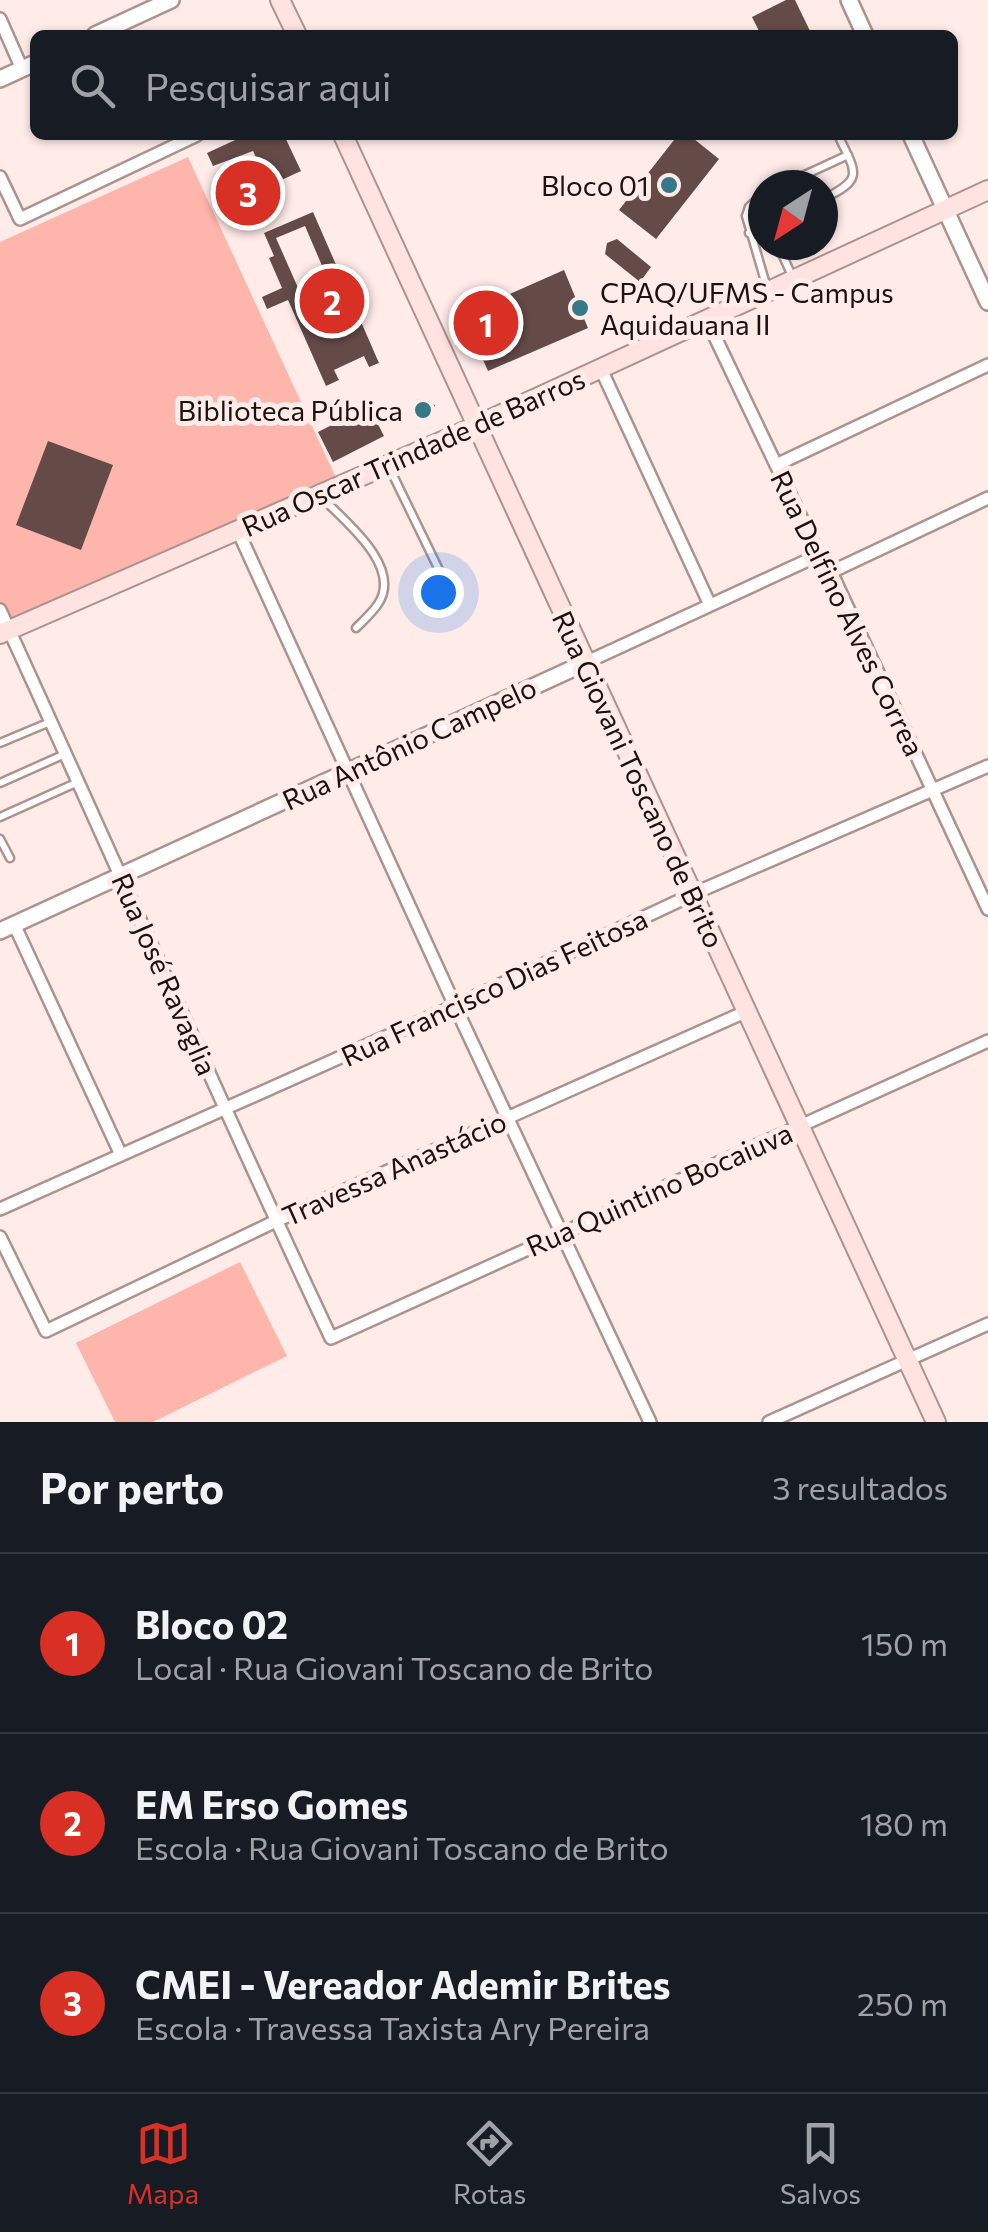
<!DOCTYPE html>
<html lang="pt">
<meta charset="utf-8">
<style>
body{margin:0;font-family:Commissioner,sans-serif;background:#242831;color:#f1f3f6}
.compass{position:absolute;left:748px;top:170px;width:90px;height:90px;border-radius:50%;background:#171b24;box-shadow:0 2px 8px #0004;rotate:216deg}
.you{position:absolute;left:438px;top:592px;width:35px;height:35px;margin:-25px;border:8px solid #fff;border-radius:50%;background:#1a73e8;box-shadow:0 0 0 15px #1a73e833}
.badge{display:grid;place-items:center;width:65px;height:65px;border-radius:50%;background:#d93025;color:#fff;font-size:32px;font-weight:700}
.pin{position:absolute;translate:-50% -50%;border:5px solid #fff;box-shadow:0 2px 10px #0006}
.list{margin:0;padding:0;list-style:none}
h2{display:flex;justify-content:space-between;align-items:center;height:130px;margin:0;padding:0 40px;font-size:42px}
h2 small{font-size:32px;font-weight:400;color:#9ea1a6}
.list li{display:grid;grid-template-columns:65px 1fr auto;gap:30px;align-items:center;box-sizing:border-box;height:180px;padding:0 40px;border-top:2px solid #363941}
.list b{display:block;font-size:38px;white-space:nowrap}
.list p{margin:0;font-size:32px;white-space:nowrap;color:#9ea1a6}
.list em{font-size:32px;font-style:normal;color:#9ea1a6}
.icon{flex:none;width:55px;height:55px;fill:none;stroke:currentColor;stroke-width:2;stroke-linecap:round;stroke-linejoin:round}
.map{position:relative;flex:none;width:988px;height:1422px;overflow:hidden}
.search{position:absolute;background:#171b24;box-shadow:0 2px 8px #0004;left:30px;right:30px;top:30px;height:110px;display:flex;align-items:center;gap:25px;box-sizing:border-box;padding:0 35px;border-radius:15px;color:#9ea1a6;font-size:38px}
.sheet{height:670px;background:#171b24}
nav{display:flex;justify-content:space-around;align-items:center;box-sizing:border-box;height:140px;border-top:2px solid #363941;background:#171b24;font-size:28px;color:#9ea1a6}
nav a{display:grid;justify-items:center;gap:5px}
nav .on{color:#d93025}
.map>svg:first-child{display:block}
.green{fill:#feb5ab}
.building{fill:#644b48;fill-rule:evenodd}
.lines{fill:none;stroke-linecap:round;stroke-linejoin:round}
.service-casing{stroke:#ae928e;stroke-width:11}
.minor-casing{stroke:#ae928e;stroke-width:16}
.tertiary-casing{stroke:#ae928e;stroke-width:20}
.secondary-casing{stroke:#ae928e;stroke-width:22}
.service{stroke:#fff;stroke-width:6}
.minor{stroke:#fff;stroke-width:11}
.tertiary{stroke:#fff;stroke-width:15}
.secondary{stroke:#fee3e0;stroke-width:18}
.poi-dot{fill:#357988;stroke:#ffece9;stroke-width:4}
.labels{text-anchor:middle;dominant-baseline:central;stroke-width:10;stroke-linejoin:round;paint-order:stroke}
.poi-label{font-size:28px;fill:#1b110f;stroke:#ffece9;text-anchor:end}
.street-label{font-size:28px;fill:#1b110f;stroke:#ffece9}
</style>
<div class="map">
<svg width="988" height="1422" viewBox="0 0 988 1422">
<rect width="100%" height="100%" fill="#ffece9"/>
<path class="green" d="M 188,157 L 337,480 L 9,629 L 0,609 L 0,242 Z
M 240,1262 L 287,1356 L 153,1422 L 115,1422 L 76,1343 Z"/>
<path class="building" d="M 786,0 L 795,0 L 812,35 L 761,35 L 752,17 Z
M 246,135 L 284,135 L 301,171 L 245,197 L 238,184 L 263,173 L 253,151 L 213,166 L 207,153 Z
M 678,135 L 689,135 L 719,159 L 656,239 L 619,210 Z
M 313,212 L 379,363 L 369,367 L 364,356 L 334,370 L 339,380 L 326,386 L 288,300 L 267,309 L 262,297 L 282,288 L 269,258 L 274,256 L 264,233 ZM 305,226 L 335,296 L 307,308 L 276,238 Z
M 617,239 L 651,267 L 640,282 L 605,254 L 607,243 Z
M 564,270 L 588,328 L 488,371 L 480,353 L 519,336 L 512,319 L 473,337 L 462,315 Z
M 418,399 L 435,405 L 430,419 L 412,413 Z
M 369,406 L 384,436 L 333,462 L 318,432 Z
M 48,441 L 113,465 L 81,550 L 16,525 Z"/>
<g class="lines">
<g class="service-casing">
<path id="service" d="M 783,185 L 848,155
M 763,194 L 749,207 L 746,216 L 767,288
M 823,199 C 865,179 856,173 838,135
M 749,233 L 763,227
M 778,245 L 792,276
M 389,467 L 441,574
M 322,498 C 345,521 403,567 378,604 C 372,613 363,621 356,628
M 0,743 L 50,722
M 0,783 L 65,754
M 0,817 L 78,782
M 0,839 L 10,858"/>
</g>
<g class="minor-casing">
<path id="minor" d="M 0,19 L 22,69
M 0,177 L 20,219 L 197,135
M 706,318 L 819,555 L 831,572 L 988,909
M 600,367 L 710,605
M 776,465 L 988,365
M 238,531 L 455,1006 L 650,1422
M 831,572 L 988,498
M 0,610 C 111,852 217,1096 331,1338 L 988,1041
M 587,662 L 819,555
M 14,924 L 121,1155
M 0,1209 L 455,1006 L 702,890 L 988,766
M 0,1237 L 46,1331 L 276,1221 L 745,1012
M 769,1422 L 988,1324"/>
</g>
<g class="tertiary-casing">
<path id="tertiary" d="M 849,0 L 865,35
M 95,35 L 171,0
M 0,79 L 35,63
M 911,135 L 988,302
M 0,931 L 587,662"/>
</g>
<g class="secondary-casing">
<path id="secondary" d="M 280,0 L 297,35
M 343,135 L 936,1422
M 0,634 L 456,435 L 988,190"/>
</g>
<use href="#service" class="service"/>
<use href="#minor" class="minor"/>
<use href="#tertiary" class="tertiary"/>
<use href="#secondary" class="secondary"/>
</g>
<g class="poi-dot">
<circle cx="669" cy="185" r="10"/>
<circle cx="580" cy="308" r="10"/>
<circle cx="423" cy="410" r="10"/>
</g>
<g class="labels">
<g class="poi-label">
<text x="649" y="185">Bloco 01</text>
<text x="600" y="292" text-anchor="start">CPAQ/UFMS - Campus<tspan x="600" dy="32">Aquidauana II</tspan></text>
<text x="403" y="410">Biblioteca Pública</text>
</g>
<g class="street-label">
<text transform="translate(413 452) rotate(-24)">Rua Oscar Trindade de Barros</text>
<text transform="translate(848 613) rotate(64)">Rua Delfino Alves Correa</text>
<text transform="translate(409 743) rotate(-25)">Rua Antônio Campelo</text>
<text transform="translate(639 779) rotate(65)">Rua Giovani Toscano de Brito</text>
<text transform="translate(165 974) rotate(66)">Rua José Ravaglia</text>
<text transform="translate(494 987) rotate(-25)">Rua Francisco Dias Feitosa</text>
<text transform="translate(394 1168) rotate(-24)">Travessa Anastácio</text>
<text transform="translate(659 1189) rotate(-24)">Rua Quintino Bocaiuva</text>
</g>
</g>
</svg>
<svg class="compass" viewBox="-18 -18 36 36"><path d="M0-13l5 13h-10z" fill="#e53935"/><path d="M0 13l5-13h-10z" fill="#9ea1a6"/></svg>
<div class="you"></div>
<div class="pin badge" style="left:486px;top:323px">1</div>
<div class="pin badge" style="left:332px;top:301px">2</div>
<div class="pin badge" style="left:248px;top:193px">3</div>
<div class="search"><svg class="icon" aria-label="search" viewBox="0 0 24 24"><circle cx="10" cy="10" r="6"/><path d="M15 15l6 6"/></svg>Pesquisar aqui</div>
</div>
<section class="sheet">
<h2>Por perto<small>3 resultados</small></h2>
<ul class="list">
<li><span class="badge">1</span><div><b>Bloco 02</b><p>Local · Rua Giovani Toscano de Brito</p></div><em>150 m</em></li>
<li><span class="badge">2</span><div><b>EM Erso Gomes</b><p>Escola · Rua Giovani Toscano de Brito</p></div><em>180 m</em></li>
<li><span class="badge">3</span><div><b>CMEI - Vereador Ademir Brites</b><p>Escola · Travessa Taxista Ary Pereira</p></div><em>250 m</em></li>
</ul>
</section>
<nav>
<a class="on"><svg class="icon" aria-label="map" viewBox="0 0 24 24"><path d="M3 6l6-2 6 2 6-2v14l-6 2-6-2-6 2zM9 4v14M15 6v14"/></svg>Mapa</a>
<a><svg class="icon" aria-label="directions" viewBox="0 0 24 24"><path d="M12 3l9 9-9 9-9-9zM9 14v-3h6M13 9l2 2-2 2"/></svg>Rotas</a>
<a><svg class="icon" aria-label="saved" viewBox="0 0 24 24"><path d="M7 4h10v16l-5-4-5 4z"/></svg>Salvos</a>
</nav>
